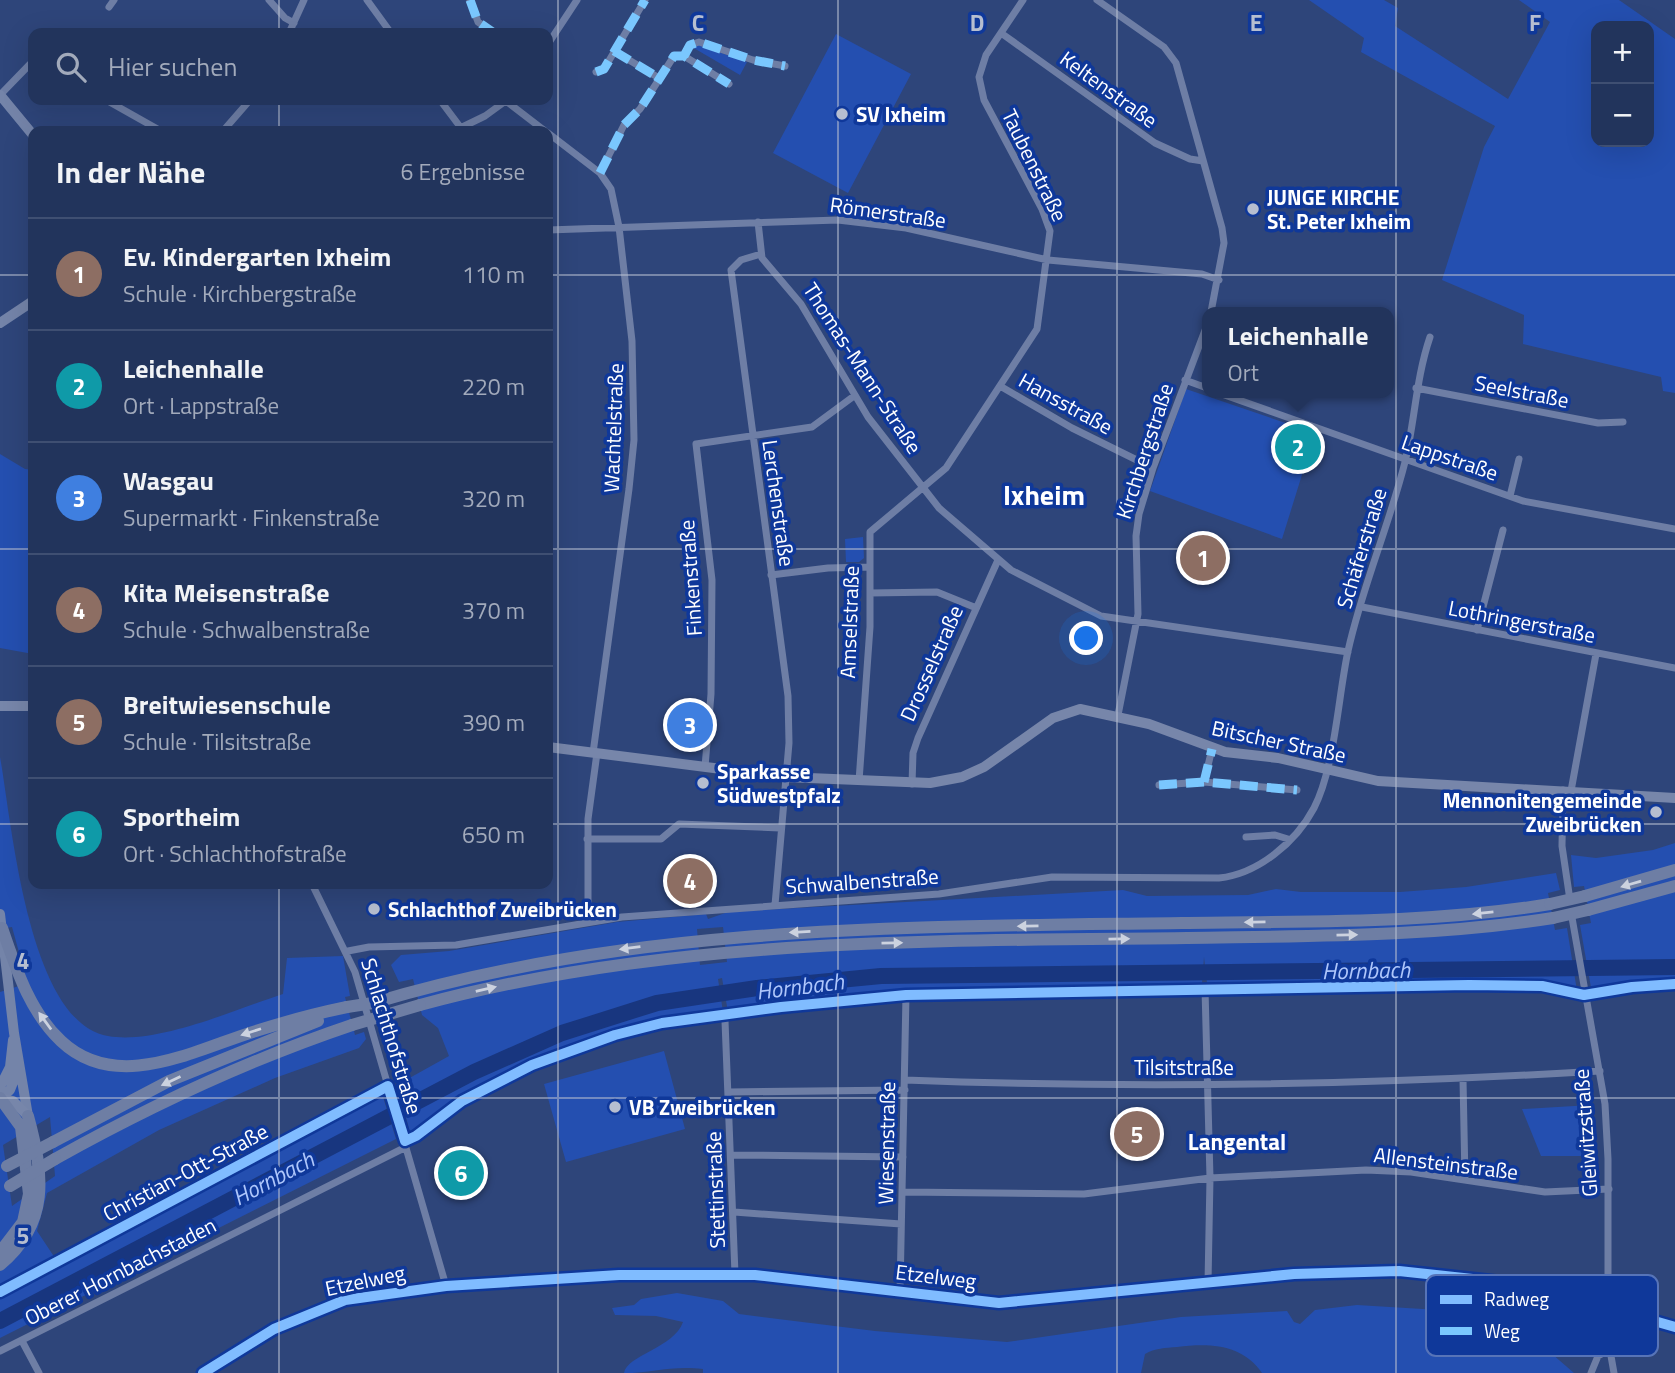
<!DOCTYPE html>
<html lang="de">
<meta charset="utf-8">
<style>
body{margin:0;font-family:"Titillium Web",sans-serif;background:#2a3c62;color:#f1f3f6}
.controls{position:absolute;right:21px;top:21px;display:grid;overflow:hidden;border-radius:14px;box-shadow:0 7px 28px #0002}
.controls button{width:63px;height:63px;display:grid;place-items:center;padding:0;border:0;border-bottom:2px solid #3f4f72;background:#22345c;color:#f1f3f6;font:35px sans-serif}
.you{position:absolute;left:1087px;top:639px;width:24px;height:24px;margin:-18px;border:5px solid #fff;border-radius:50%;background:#1a73e8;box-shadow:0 0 0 10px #1a73e833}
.badge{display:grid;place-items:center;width:46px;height:46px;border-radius:50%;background:#d6ab8b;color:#fff;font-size:23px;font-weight:700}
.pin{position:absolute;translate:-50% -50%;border:4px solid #fff;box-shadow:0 2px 7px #0006}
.popup{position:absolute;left:1202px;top:307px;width:192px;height:91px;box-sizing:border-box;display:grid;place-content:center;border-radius:14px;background:#22345c;filter:drop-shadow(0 2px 5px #0005);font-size:23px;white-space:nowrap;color:#a2aabb}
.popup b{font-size:26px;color:#f1f3f6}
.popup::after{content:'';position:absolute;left:50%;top:100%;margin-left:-14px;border:14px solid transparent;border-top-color:#22345c}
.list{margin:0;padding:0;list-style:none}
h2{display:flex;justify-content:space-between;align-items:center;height:91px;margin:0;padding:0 28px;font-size:30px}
h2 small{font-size:23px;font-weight:400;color:#a2aabb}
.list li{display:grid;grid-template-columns:46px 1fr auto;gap:21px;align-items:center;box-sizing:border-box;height:112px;padding:0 28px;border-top:2px solid #3f4f72}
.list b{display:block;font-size:26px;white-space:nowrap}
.list p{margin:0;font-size:23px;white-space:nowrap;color:#a2aabb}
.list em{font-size:23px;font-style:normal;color:#a2aabb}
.icon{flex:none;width:38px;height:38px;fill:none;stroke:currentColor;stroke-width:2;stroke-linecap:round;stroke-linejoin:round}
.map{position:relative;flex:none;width:1675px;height:1373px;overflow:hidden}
.search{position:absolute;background:#22345c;box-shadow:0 7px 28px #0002;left:28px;top:28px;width:525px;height:77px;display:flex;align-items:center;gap:18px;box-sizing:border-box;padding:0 24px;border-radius:14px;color:#a2aabb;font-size:26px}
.panel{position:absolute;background:#22345c;box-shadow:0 7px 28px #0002;left:28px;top:126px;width:525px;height:763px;border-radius:14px}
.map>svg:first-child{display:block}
.green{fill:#244fb0;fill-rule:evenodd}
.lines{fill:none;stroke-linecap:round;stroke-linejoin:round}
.river{stroke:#18367f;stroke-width:16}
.street{stroke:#6e7ea5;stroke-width:7}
.secondary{stroke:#7484a9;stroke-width:10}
.primary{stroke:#7786aa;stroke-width:10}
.highway{stroke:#6e7ea4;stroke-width:12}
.highway-bridge{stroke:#6e7ea4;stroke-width:12}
.quiet{stroke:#7ac7fe;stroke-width:9;stroke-dasharray:18 9;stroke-linecap:butt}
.cycleway-casing{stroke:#0f389a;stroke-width:15}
.cycleway{stroke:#80bcff;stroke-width:10}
.oneway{fill:#ccd2df}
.grid{fill:none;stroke:#b6bed0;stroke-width:2;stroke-opacity:0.55}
.poi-dot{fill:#b6bed0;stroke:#0f389a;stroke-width:2.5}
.labels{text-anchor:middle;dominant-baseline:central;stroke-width:7;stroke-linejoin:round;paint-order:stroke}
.street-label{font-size:21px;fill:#fff;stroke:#0f389a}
.poi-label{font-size:21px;font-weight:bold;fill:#fff;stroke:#0f389a;text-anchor:start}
.water-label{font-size:23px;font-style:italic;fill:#aec6fb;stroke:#0f389a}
.neighbourhood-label{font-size:23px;font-weight:bold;fill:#fff;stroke:#0f389a}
.district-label{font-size:28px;font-weight:bold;fill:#fff;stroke:#0f389a}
.key{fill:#0f389a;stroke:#5774b8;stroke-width:2}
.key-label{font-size:19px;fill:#fff}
.grid-label{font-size:23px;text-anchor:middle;font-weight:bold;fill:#b6bed0;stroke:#0f389a;stroke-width:7;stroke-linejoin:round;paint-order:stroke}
</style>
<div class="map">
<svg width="1675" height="1373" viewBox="0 0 1675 1373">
<rect width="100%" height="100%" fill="#2e457a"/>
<path class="green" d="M 1309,0 L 1384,0 L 1398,8 L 1395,26 L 1508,99 L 1550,22 L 1519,0 L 1619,0 L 1675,39 L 1675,393 L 1663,391 L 1661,377 L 1523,344 L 1524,315 L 1442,280 L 1484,147 L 1495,126 L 1361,52 L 1364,38 ZM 1596,26 L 1649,26 L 1649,142 L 1596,142 Z
M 836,34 L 911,74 L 848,193 L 773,153 Z
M 696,44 L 747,62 L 740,75 L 692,47 Z
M 1186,389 L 1315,433 L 1282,539 L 1150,491 Z
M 0,454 L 25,469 L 33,470 L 33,654 L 0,648 Z
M 863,537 L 864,558 L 859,562 L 846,562 L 845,539 Z
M 0,757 C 12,823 28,1023 108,1036 C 157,1045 236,1009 283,994 L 287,958 L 343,956 L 350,996 L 345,997 L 355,1035 L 364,1032 L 366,1039 L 359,1048 L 275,1078 L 159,1130 L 47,1193 L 37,1231 L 61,1267 L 379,1097 L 383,1097 L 396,1139 L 0,1338 L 0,992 L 22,985 L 25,974 L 12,927 L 0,929 ZM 50,1117 L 55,1176 L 12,1206 L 3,1145 Z
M 1675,843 L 1675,988 L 1629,990 L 1593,999 L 1580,925 L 1591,923 L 1584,886 L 1574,887 L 1571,855 L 1596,858 L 1653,850 Z
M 1556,873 L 1560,890 L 1548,893 L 1555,930 L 1567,928 L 1577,991 L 1556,982 L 1207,983 L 1204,957 L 1202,983 C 1043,987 885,987 728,1012 L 722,978 L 718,979 L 723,1012 L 635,1025 L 561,1049 L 458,1097 L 410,1132 L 397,1085 L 449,1056 L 438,1028 L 422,1015 L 413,979 L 399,982 L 391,965 L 401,955 L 449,951 L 617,922 L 706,914 L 708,919 L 728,912 L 1123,890 L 1147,896 L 1248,895 L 1276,889 L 1301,892 L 1400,892 L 1466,887 ZM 723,927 L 727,962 L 700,965 L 697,929 Z
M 664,1051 L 685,1129 L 566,1162 L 544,1084 Z
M 1591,1105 L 1594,1156 L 1541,1156 L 1522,1109 Z
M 677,1293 L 723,1301 L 739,1314 L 875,1331 L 1007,1342 L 1181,1317 L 1287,1311 L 1294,1322 L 1300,1324 L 1315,1310 L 1357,1305 L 1472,1312 L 1524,1325 L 1544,1347 L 1574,1373 L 1262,1373 C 1242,1344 1210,1343 1177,1347 C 1165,1348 1155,1348 1145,1354 L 1141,1373 L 703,1373 L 703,1369 C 672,1365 653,1373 624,1373 C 627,1355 674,1348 683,1322 L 656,1316 L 615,1315 L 612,1308 L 634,1305 L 641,1299 Z"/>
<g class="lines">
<path class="river" d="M 0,1321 L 474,1072 L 562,1033 L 657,1003 L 757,988 L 881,976 L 1675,967"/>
<path class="street" d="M 269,0 L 285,18 L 294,23
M 367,0 L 391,33
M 470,0 L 478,22 L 494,33
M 1097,0 L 1164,47 L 1176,63 L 1222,228 L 1224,243 L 1211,312
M 109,7 L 114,0
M 289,33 L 304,0
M 1001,33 L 1155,143 L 1190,159 L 1203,161
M 548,44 L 577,0
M 614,51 L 659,78
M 684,56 L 690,45 L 699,42 L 753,60 L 785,66
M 596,72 L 604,69 L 645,0
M 0,95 L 33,61
M 106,100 L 161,131
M 440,100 L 461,128
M 506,101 L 545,131
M 223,131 L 250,100
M 454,131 L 485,116 L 507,100
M 548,133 L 600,173 L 611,189 L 619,227 L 632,341 L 634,440 L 629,489 L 593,753
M 600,173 L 624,125 L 640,109 L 674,56 L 684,56 L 729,84
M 758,222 L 762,258 L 801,304 L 868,417 L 939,508 L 1011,570 L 1101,616 L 1348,652
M 548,230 L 838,220 L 906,228 L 1048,260 L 1202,274 L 1219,280
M 761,254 L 741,260 L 731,270 L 788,696 L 789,743 L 775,905
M 1185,380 L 1207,388
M 1000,386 L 1072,428 L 1153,468
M 1416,388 L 1598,423 L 1623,422
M 1219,393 L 1523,501 L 1675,529
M 1510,496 L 1519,459
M 771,575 L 828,568 L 869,567
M 870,593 L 937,592 L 974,607
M 1362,607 L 1675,668
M 1477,630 L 1503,530
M 1118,715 L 1138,614 L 1136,536 L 1139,514 L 1153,468 L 1207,325
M 705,767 L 711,694 L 712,580 L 696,444 L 812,427 L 854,396
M 859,781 L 870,627 L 870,532 L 946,468 L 1037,329 L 1050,231 L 1042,209 L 984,100 L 979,77 L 986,55 L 1023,0
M 1204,782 L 1212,749
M 912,784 L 913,753 L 918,738 L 998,560
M 1159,785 L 1204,782 L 1297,790
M 1563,790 L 1562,846 L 1570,900
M 1571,791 L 1596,654
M 1246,837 L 1275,835 L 1288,839
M 587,839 L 661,839 L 679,824 L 780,828
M 312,884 L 355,972 L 446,1286
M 1571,912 L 1605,1104 L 1608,1159 L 1608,1339 L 1614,1373
M 588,920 L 588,819 L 597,753
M 348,951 L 369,947 L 456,945 L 622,917 L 939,894 L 1052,877 L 1219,878 C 1258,874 1296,842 1314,808 C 1335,767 1338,697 1348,651 C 1362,587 1389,526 1405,462 C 1415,420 1416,378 1430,337
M 1205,989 L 1210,1178 L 1208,1283
M 725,1021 L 735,1274
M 1463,1079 L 1465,1180
M 905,1080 C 1137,1089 1368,1085 1600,1071
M 729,1092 L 905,1090
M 732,1155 L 903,1157
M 903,1192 L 1084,1194 L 1210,1178 L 1366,1170 L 1411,1172 L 1545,1192 L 1609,1189
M 734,1212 L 901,1224
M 900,1291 L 906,995
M 0,1292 L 388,1086
M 22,1341 L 39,1373
M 0,1351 L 406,1147
M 1591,1373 L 1598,1356 L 1609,1350"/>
<path class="secondary" d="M 0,95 L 33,135
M 0,323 L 33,301
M 0,914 L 14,1033 L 28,1116
M 0,1087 L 10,1067 L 13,1040
M 0,1098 L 10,1090 L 18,1070
M 203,1373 L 274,1329 L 345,1300 L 446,1286 L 619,1275 L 755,1275 L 999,1303 L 1294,1274 L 1399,1271 L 1529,1285 L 1675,1327"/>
<path class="primary" d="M 0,706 L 33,706
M 548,747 L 785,777 L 930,783 L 962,777 L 984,767 L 1053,718 L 1080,709 L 1149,724 L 1225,752 L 1278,758 L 1378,781 L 1675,798
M 0,1098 L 13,1101 L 28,1116"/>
<path class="highway" d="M 1585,896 L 1675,870
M 1588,910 L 1675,886
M 2,928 C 16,968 29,1011 61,1041 C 118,1095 198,1048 259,1030 C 288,1021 318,1013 347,1007
M 373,1003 C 636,924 910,927 1182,923 C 1304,921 1429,924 1550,904
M 420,1005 C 670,937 931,941 1187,938 C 1310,936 1432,937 1553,918
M 53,1142 L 169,1081 L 318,1021
M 55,1159 C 150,1106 248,1060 352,1025
M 0,1252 L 23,1222 L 29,1194 L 21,1127 L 0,1098
M 0,1265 C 50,1223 44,1175 28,1116"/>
<path class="highway-bridge" d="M 1550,904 L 1585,896
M 1553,918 L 1588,910
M 347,1007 L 373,1003
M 352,1025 L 420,1005
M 7,1166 L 53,1142
M 10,1186 L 55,1159"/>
<path class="quiet" d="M 470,0 L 478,22 L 494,33
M 614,51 L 659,78
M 684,56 L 690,45 L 699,42 L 753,60 L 785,66
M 596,72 L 604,69 L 645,0
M 600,173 L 624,125 L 640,109 L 674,56 L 684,56 L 729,84
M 1204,782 L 1212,749
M 1159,785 L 1204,782 L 1297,790"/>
<g class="cycleway-casing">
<path id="cycleway" d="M 0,1292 L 388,1086 L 405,1141 L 416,1136 L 462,1101 L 532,1065 L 615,1035 L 662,1023 L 781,1007 L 906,995 L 1469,985 L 1542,986 L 1584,995 L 1632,987 L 1675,984
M 203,1373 L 274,1329 L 345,1300 L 446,1286 L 619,1275 L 755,1275 L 999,1303 L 1294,1274 L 1399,1271 L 1529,1285 L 1675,1327"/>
</g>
<use href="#cycleway" class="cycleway"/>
</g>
<defs><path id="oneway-solid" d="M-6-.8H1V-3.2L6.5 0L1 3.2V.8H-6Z" transform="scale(1.75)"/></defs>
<g class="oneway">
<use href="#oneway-solid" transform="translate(1631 884) rotate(164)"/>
<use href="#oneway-solid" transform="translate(1483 913) rotate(174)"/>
<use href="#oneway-solid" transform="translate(1255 922) rotate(179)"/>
<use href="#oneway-solid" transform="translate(1028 926) rotate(179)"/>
<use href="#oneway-solid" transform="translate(800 932) rotate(177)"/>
<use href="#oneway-solid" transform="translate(1347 935) rotate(-1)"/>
<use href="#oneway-solid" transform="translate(1119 939) rotate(-1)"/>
<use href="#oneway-solid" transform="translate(892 943) rotate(-1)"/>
<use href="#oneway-solid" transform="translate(630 948) rotate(173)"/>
<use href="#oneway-solid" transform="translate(486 989) rotate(-13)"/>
<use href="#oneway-solid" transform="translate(45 1021) rotate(-126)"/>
<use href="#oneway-solid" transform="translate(251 1032) rotate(162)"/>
<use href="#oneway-solid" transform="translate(171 1081) rotate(155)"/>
</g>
<path class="grid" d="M 279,0 L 279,33M 558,0 L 558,1373M 838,0 L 838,1373M 1117,0 L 1117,1373M 1396,0 L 1396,1373M 279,100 L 279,131M 0,275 L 33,275M 548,275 L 1675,275M 0,549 L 33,549M 548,549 L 1675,549M 0,824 L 33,824M 548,824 L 1675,824M 279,884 L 279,1373M 0,1098 L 1675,1098"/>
<g class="poi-dot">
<circle cx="842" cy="114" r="7"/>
<circle cx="1253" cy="209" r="7"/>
<circle cx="703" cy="783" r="7"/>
<circle cx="1656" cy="812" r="7"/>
<circle cx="374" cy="909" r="7"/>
<circle cx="615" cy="1107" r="7"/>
</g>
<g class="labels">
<g class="street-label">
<text transform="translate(1109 89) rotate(36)">Keltenstraße</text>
<text transform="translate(1035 165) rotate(64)">Taubenstraße</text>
<text transform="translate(888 212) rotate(8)">Römerstraße</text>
<text transform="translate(863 368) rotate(57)">Thomas-Mann-Straße</text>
<text transform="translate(1522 391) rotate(11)">Seelstraße</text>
<text transform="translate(1066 403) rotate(29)">Hansstraße</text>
<text transform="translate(613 428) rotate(-88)">Wachtelstraße</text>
<text transform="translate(1144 451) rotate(-72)">Kirchbergstraße</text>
<text transform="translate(1450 457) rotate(19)">Lappstraße</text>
<text transform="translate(779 503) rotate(82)">Lerchenstraße</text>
<text transform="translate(1361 548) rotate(-73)">Schäferstraße</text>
<text transform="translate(690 578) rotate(-94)">Finkenstraße</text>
<text transform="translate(1522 621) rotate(11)">Lothringerstraße</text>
<text transform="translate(849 622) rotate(-88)">Amselstraße</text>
<text transform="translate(931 663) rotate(-66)">Drosselstraße</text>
<text transform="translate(1279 741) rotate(12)">Bitscher Straße</text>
<text transform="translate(862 881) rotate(-4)">Schwalbenstraße</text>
<text transform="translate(392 1036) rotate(73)">Schlachthofstraße</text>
<text x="1184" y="1067">Tilsitstraße</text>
<text transform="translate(1585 1133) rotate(-94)">Gleiwitzstraße</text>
<text transform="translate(886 1143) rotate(-89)">Wiesenstraße</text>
<text transform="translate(1446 1163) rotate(7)">Allensteinstraße</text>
<text transform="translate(185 1172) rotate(-28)">Christian-Ott-Straße</text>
<text transform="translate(715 1190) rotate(-92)">Stettinstraße</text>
<text transform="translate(120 1271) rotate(-27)">Oberer Hornbachstaden</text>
<text transform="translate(936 1276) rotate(7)">Etzelweg</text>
<text transform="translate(365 1280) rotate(-12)">Etzelweg</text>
</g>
<g class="poi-label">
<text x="856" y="114">SV Ixheim</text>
<text x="1267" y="197">JUNGE KIRCHE<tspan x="1267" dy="24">St. Peter Ixheim</tspan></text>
<text x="717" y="771">Sparkasse<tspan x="717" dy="24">Südwestpfalz</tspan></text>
<text x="1642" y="800" text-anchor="end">Mennonitengemeinde<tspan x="1642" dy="24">Zweibrücken</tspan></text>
<text x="388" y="909">Schlachthof Zweibrücken</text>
<text x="629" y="1107">VB Zweibrücken</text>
</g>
<g class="water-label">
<text transform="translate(1366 970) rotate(-1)">Hornbach</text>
<text transform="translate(800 986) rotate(-7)">Hornbach</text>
<text transform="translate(273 1178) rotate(-28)">Hornbach</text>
</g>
<g class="neighbourhood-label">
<text x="1237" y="1141">Langental</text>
</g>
<g class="district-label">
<text x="1044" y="494">Ixheim</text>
</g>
</g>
<rect x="1426" y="1275" width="232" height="81" rx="10" class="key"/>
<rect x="1440" y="1295" width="32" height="9" fill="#80bcff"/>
<rect x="1440" y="1327" width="32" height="8" fill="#7ac7fe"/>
<g class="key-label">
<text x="1484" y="1306">Radweg</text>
<text x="1484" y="1338">Weg</text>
</g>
<g class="grid-label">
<text x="698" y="31">C</text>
<text x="977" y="31">D</text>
<text x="1256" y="31">E</text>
<text x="1535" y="31">F</text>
<text x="23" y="969">4</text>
<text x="23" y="1244">5</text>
</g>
</svg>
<div class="controls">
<button>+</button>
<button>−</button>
</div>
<div class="you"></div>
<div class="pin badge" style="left:1203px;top:558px;background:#8d6e63">1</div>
<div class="pin badge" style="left:1298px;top:447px;background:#0f9aa8">2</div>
<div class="popup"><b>Leichenhalle</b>Ort</div>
<div class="pin badge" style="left:690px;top:725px;background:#3f7fe0">3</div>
<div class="pin badge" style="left:690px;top:881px;background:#8d6e63">4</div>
<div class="pin badge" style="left:1137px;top:1134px;background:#8d6e63">5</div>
<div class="pin badge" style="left:461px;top:1173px;background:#0f9aa8">6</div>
<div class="search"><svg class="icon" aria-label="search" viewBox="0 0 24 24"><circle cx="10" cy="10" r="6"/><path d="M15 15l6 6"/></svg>Hier suchen</div>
<section class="panel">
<h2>In der Nähe<small>6 Ergebnisse</small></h2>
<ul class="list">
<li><span class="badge" style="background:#8d6e63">1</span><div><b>Ev. Kindergarten Ixheim</b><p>Schule · Kirchbergstraße</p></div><em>110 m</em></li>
<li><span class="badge" style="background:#0f9aa8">2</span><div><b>Leichenhalle</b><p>Ort · Lappstraße</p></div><em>220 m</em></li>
<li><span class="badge" style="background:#3f7fe0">3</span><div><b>Wasgau</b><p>Supermarkt · Finkenstraße</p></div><em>320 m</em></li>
<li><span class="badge" style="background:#8d6e63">4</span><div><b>Kita Meisenstraße</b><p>Schule · Schwalbenstraße</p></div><em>370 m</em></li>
<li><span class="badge" style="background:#8d6e63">5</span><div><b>Breitwiesenschule</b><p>Schule · Tilsitstraße</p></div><em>390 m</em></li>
<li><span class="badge" style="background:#0f9aa8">6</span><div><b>Sportheim</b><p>Ort · Schlachthofstraße</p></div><em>650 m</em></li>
</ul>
</section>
</div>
